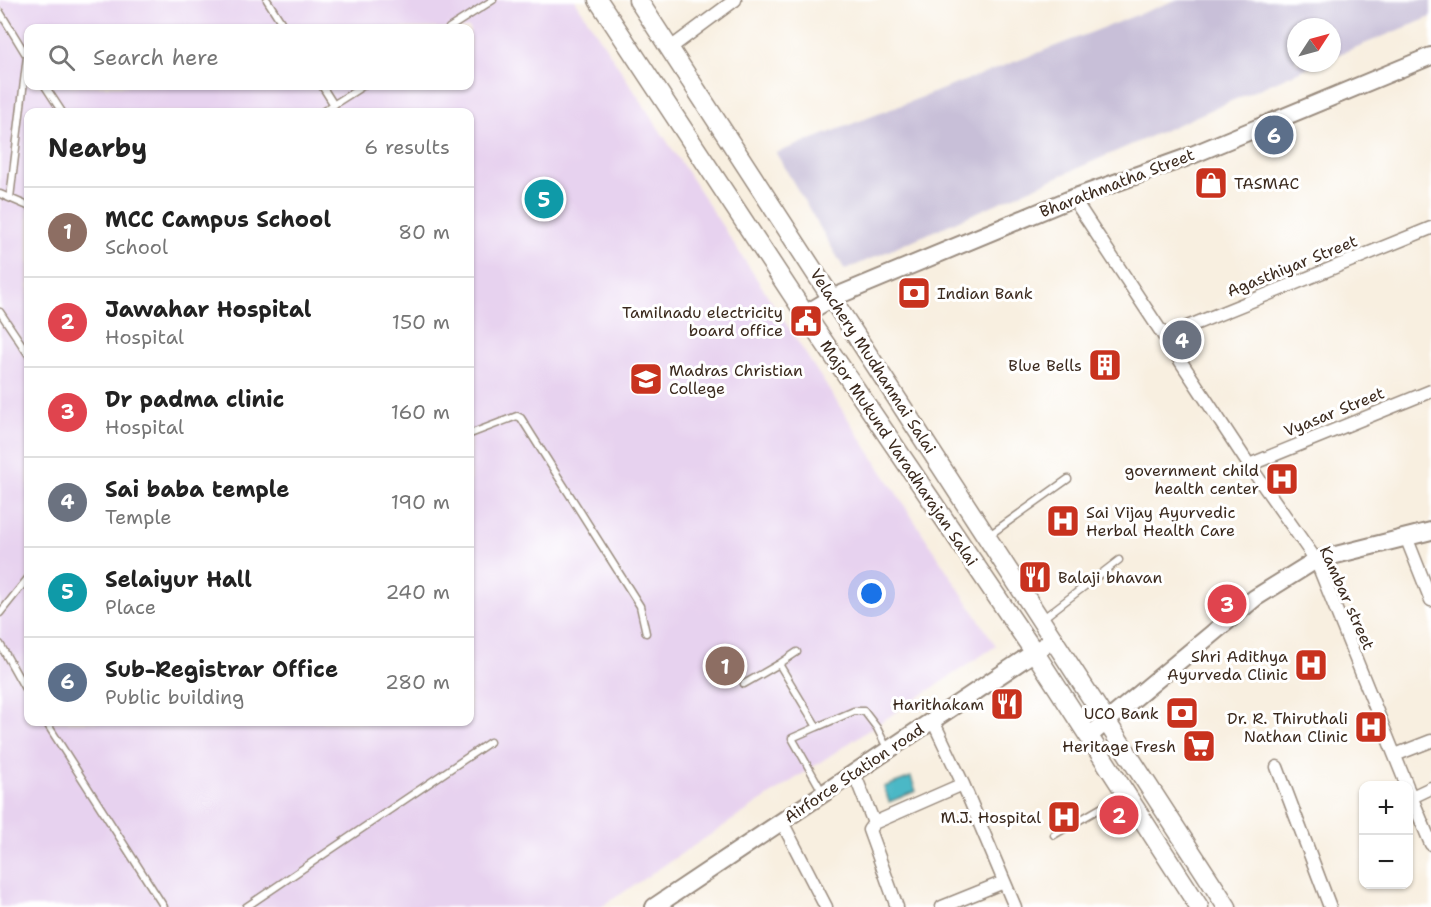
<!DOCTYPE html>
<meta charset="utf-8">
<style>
body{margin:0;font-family:"Shantell Sans",sans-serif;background:#f6f6f6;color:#222}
.controls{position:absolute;right:18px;bottom:18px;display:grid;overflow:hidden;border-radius:12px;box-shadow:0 2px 4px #0004}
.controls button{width:54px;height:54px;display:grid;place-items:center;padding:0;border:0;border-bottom:2px solid #e0e0e0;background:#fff;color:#222;font:30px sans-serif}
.compass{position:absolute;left:1287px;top:18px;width:54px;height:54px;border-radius:50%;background:#fff;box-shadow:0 2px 4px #0004;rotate:54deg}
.you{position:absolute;left:872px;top:594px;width:21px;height:21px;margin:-15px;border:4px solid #fff;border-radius:50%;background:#1a73e8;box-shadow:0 0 0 9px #1a73e833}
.badge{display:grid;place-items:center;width:39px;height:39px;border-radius:50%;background:#c8321e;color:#fff;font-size:20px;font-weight:700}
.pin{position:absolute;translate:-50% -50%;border:3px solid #fff;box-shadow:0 2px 6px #0006}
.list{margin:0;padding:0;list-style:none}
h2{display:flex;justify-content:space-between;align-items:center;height:78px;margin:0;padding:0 24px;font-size:26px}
h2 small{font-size:20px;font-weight:400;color:#767676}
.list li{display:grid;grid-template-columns:39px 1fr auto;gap:18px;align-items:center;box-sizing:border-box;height:90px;padding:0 24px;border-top:2px solid #e0e0e0}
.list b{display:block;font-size:22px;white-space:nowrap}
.list p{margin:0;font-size:20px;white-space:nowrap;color:#767676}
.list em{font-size:20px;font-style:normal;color:#767676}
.icon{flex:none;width:33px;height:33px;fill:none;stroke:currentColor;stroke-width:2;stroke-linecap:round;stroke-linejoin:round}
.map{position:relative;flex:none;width:1431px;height:907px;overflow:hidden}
.search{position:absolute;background:#fff;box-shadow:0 2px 4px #0004;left:24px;top:24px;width:450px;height:66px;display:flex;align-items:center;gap:15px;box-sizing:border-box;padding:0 21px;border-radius:12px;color:#767676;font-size:22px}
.panel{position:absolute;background:#fff;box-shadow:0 2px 4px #0004;left:24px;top:108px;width:450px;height:618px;border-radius:12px}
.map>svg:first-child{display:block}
.built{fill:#e7d2ef;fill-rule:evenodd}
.railway{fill:#c8bfd8}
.water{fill:#4bb8c6;stroke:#437172;stroke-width:1.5}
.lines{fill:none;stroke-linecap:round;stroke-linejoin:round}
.lane-casing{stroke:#9a8c7f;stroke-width:9}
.street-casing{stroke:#9a8c7f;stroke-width:15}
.secondary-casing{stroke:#9a8c7f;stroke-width:20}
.primary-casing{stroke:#9a8c7f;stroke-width:21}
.lane{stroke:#fff;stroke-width:6}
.street{stroke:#fff;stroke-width:12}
.secondary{stroke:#fff;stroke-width:16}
.primary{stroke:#fff;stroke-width:18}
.labels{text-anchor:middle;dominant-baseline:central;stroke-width:6;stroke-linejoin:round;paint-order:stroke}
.street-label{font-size:16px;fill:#3b2a1e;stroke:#fff}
.poi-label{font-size:16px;fill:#3b2a1e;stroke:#fff;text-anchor:end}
</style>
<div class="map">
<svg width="1431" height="907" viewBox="0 0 1431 907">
<rect width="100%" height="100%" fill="#fff"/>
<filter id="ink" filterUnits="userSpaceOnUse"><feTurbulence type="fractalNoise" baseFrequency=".0167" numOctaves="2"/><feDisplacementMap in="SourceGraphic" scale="12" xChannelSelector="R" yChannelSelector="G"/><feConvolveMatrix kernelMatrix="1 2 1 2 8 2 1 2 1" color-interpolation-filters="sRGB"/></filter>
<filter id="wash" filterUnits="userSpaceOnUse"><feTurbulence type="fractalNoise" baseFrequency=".008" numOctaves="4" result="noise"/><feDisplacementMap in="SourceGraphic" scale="24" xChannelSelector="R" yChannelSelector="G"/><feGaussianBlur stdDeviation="1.35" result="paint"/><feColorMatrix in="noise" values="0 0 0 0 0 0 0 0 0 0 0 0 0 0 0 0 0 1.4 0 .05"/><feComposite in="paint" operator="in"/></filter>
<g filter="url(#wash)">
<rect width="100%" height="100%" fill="#f8efe0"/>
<path class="built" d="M 0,0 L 575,0 L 996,646 L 601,907 L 0,907 ZM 28,28 L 470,28 L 470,86 L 28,86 ZM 28,112 L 470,112 L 470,722 L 28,722 Z"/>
<path class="railway" d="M 1176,0 L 1431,0 L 1431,17 L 1332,57 L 1332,27 L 1296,27 L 1296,63 L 1318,63 L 845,270 L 776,153 Z"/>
<path class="water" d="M 911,777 L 916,791 L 889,802 L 884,787 Z"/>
</g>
<g filter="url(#ink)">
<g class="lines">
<g class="lane-casing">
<path id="lane" d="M 267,0 L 285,28
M 0,12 L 28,58
M 449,28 L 493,0
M 45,86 L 62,112
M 322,86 L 334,105
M 322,112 L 363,86
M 0,194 L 28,206
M 10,198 L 27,56
M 0,312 L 28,354
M 470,434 L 517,416 L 521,418 L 640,606 L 646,633
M 988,536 L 1068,479
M 0,613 L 28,578
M 1042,619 L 1119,560
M 0,644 L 28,694
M 797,652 L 779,664 L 817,727 L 792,738 L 823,793
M 744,684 L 779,664
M 46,722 L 164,907
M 817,727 L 854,711 L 864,711 L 877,728 L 888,750
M 1054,835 L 1123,795
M 246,907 L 490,742"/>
</g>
<g class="street-casing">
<path id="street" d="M 669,49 L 735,0
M 1073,198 L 1249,465 L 1316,560 L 1407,786
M 1165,336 L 1431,228
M 1249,465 L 1431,391
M 1406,537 L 1431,600
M 933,721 L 963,784 L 1015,907
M 1395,755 L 1431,741
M 1277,767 L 1330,907
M 854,773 L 874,823
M 1408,789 L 1431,844
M 1412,797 L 1431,788
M 782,822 L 826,907
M 897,907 L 869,830 L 874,823 L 963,784
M 942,907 L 1004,882"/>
</g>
<g class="secondary-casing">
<path id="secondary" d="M 805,314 L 832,298 L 1073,198 L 1185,158 L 1431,56
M 1089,736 L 1255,598 L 1316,560 L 1431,531
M 654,907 L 1054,639"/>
</g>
<g class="primary-casing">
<path id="primary" d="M 598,0 L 805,314 L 1035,653 L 1199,907
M 638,0 L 1227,907"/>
</g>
<use href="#lane" class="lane"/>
<use href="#street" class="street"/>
<use href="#secondary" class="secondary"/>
<use href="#primary" class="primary"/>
</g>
</g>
<defs>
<g id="shop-square" transform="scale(1.725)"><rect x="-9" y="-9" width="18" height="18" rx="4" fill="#c8321e" stroke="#fff"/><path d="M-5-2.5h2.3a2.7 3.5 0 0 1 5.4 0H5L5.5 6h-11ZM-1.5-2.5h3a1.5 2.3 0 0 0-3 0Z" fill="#fff"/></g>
<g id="bank-square" transform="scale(1.725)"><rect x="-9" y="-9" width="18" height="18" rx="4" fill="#c8321e" stroke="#fff"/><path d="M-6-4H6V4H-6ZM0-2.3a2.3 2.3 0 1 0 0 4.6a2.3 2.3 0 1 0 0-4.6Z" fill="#fff"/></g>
<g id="civic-square" transform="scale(1.725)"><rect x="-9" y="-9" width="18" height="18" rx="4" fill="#c8321e" stroke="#fff"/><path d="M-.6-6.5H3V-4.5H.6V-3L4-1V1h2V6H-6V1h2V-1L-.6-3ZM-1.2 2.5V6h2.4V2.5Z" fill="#fff"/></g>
<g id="building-square" transform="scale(1.725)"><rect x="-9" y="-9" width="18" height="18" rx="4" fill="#c8321e" stroke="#fff"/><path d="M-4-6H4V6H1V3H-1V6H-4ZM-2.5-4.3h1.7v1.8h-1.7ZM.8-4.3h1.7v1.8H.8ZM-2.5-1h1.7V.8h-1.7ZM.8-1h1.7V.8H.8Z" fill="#fff"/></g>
<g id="university-square" transform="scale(1.725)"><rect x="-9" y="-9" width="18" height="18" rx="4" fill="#c8321e" stroke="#fff"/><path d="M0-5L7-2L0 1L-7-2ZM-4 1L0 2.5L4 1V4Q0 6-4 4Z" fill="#fff"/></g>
<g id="hospital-square" transform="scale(1.725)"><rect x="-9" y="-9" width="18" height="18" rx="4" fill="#c8321e" stroke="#fff"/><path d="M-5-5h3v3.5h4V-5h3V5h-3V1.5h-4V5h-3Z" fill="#fff"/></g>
<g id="restaurant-square" transform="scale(1.725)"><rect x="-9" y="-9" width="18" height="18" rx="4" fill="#c8321e" stroke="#fff"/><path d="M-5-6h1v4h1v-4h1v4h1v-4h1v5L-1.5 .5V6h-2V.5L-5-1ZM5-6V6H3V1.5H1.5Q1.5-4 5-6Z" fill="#fff"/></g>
<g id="supermarket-square" transform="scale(1.725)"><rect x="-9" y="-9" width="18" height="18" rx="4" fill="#c8321e" stroke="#fff"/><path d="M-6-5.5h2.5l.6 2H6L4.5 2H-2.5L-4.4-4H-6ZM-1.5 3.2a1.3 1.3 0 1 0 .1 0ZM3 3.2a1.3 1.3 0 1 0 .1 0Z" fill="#fff"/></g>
</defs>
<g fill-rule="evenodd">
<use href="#shop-square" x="1211" y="183"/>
<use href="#bank-square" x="914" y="293"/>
<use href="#civic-square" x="806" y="321"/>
<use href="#building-square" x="1105" y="365"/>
<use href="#university-square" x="646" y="379"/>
<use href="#hospital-square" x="1282" y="479"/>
<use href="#hospital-square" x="1063" y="521"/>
<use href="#restaurant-square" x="1035" y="577"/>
<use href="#hospital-square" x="1311" y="665"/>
<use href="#restaurant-square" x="1007" y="704"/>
<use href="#bank-square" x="1182" y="713"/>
<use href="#hospital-square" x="1371" y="727"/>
<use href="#supermarket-square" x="1199" y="746"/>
<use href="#hospital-square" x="1064" y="817"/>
</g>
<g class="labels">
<g class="street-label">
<text transform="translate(1117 183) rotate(-21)">Bharathmatha Street</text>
<text transform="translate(1292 266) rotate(-22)">Agasthiyar Street</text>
<text transform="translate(873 361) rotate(57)">Velachery Mudhanmai Salai</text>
<text transform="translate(1334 412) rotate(-22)">Vyasar Street</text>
<text transform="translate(899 453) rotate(56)">Major Mukund Varadharajan Salai</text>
<text transform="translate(1347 598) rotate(66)">Kambar street</text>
<text transform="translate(854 773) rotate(-34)">Airforce Station road</text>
</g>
<g class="poi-label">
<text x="1234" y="183" text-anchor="start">TASMAC</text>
<text x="937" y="293" text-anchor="start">Indian Bank</text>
<text x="783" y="312">Tamilnadu electricity<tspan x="783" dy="18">board office</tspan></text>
<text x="1082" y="365">Blue Bells</text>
<text x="669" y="370" text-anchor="start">Madras Christian<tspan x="669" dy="18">College</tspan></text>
<text x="1259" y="470">government child<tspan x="1259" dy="18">health center</tspan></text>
<text x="1086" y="512" text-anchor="start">Sai Vijay Ayurvedic<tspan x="1086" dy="18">Herbal Health Care</tspan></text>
<text x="1058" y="577" text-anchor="start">Balaji bhavan</text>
<text x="1288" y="656">Shri Adithya<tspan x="1288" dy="18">Ayurveda Clinic</tspan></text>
<text x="984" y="704">Harithakam</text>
<text x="1159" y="713">UCO Bank</text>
<text x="1348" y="718">Dr. R. Thiruthali<tspan x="1348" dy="18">Nathan Clinic</tspan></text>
<text x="1176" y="746">Heritage Fresh</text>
<text x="1041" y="817">M.J. Hospital</text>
</g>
</g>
</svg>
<div class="controls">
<button>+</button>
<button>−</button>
</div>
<svg class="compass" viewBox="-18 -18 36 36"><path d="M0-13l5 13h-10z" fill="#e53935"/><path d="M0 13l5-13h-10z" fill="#767676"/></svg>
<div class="you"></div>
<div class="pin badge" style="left:725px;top:666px;background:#8d6e63">1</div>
<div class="pin badge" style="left:1119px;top:815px;background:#e0444e">2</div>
<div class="pin badge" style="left:1227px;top:604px;background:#e0444e">3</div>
<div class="pin badge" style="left:1182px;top:340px;background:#6b7280">4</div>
<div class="pin badge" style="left:544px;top:199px;background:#0f9aa8">5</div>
<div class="pin badge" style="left:1274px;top:135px;background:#5c6f8a">6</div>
<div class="search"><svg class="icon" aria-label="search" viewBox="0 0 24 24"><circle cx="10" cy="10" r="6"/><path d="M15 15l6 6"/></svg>Search here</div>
<section class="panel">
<h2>Nearby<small>6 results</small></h2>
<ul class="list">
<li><span class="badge" style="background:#8d6e63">1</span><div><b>MCC Campus School</b><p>School</p></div><em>80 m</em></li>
<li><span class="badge" style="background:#e0444e">2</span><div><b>Jawahar Hospital</b><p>Hospital</p></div><em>150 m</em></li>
<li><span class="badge" style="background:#e0444e">3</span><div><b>Dr padma clinic</b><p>Hospital</p></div><em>160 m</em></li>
<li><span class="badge" style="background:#6b7280">4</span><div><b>Sai baba temple</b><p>Temple</p></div><em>190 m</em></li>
<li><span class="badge" style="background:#0f9aa8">5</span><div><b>Selaiyur Hall</b><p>Place</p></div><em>240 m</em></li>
<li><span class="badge" style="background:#5c6f8a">6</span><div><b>Sub-Registrar Office</b><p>Public building</p></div><em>280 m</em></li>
</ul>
</section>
</div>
